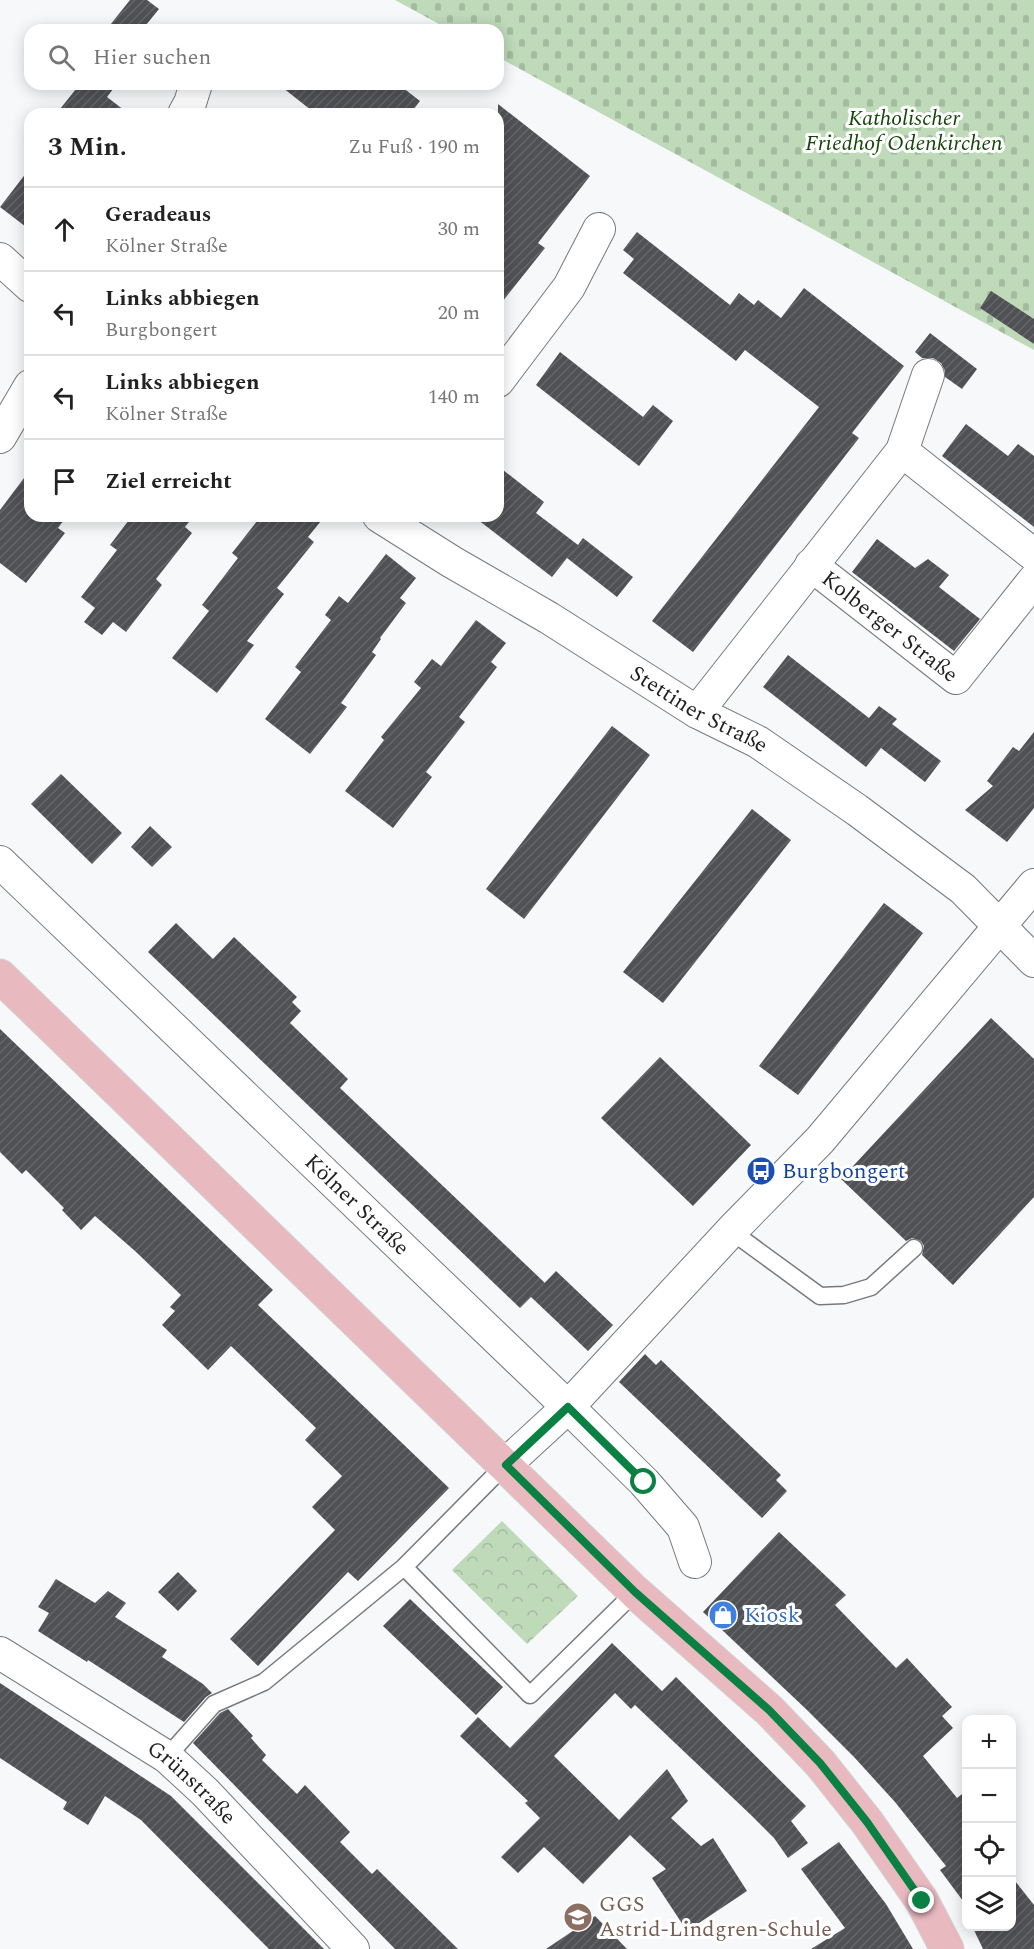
<!DOCTYPE html>
<html lang="de">
<meta charset="utf-8">
<style>
body{margin:0;font-family:Spectral,serif;background:#f2f2f2;color:#222}
.controls{position:absolute;right:18px;bottom:18px;display:grid;overflow:hidden;border-radius:12px;box-shadow:0 3px 15px #0003}
.controls button{width:54px;height:54px;display:grid;place-items:center;padding:0;border:0;border-bottom:2px solid #e0e0e0;background:#fff;color:#222;font:30px sans-serif}
.stop{position:absolute;width:18px;height:18px;margin:-14px;border:4px solid #0b8043;border-radius:50%;background:#fff}
.stop.end{background:#0b8043;border-color:#fff;box-shadow:0 2px 6px #0008}
.list{margin:0;padding:0;list-style:none}
h2{display:flex;justify-content:space-between;align-items:center;height:78px;margin:0;padding:0 24px;font-size:26px}
h2 small{font-size:20px;font-weight:400;color:#767676}
.list li{display:grid;grid-template-columns:39px 1fr auto;gap:18px;align-items:center;box-sizing:border-box;height:84px;padding:0 24px;border-top:2px solid #e0e0e0}
.list b{display:block;font-size:22px;white-space:nowrap}
.list p{margin:0;font-size:20px;white-space:nowrap;color:#767676}
.list em{font-size:20px;font-style:normal;color:#767676}
.icon{flex:none;width:33px;height:33px;fill:none;stroke:currentColor;stroke-width:2;stroke-linecap:round;stroke-linejoin:round}
.map{position:relative;flex:none;width:1034px;height:1949px;overflow:hidden}
.search{position:absolute;background:#fff;box-shadow:0 3px 15px #0003;left:24px;top:24px;width:480px;height:66px;display:flex;align-items:center;gap:15px;box-sizing:border-box;padding:0 21px;border-radius:18px;color:#767676;font-size:22px}
.panel{position:absolute;background:#fff;box-shadow:0 3px 15px #0003;left:24px;top:108px;width:480px;height:414px;border-radius:18px}
.map>svg:first-child{display:block}
.cemetery{fill:url(#cemetery-stones)}
.park{fill:url(#park-crowns)}
.building{fill:url(#building-hatch)}
.lines{fill:none;stroke-linecap:round;stroke-linejoin:round}
.lane-casing{stroke:#77797b;stroke-width:19}
.street-casing{stroke:#77797b;stroke-width:34}
.primary-casing{stroke:#d2d2d3;stroke-width:35}
.lane{stroke:#fff;stroke-width:16}
.street{stroke:#fff;stroke-width:32}
.primary{stroke:#e9b9c0;stroke-width:33}
.route{stroke:#0b8043;stroke-width:8}
.labels{text-anchor:middle;dominant-baseline:central;stroke-width:6;stroke-linejoin:round;paint-order:stroke}
.park-label{font-size:22px;font-style:italic;fill:#15460a;stroke:#fff}
.street-label{font-size:22px;fill:#1f2021;stroke:#fff}
.transit-label{font-size:22px;fill:#164399;stroke:#fff;text-anchor:start}
.shop-label{font-size:22px;fill:#366cbe;stroke:#fff;text-anchor:start}
.education-label{font-size:22px;fill:#785e54;stroke:#fff;text-anchor:start}
</style>
<div class="map">
<svg width="1034" height="1949" viewBox="0 0 1034 1949">
<defs>
<pattern id="cemetery-stones" width="16" height="16" patternUnits="userSpaceOnUse" patternTransform="scale(1.5)"><rect width="16" height="16" fill="#bedab9"/><path d="M2 7V4a2 2 0 0 1 4 0v3zM10 15v-3a2 2 0 0 1 4 0v3z" fill="#a3bb9f"/></pattern>
<pattern id="park-crowns" width="20" height="18" patternUnits="userSpaceOnUse" patternTransform="scale(1.5)"><rect width="20" height="18" fill="#bedab9"/><path d="M2 6a3 3 0 1 1 6 0M12 15a3 3 0 1 1 6 0" fill="none" stroke="#a3bb9f"/></pattern>
<pattern id="building-hatch" width="6" height="6" patternUnits="userSpaceOnUse" patternTransform="scale(1.5)"><rect width="6" height="6" fill="#505154"/><path d="M-1 1l2-2M0 6l6-6M5 7l2-2" fill="none" stroke="#666669"/></pattern>
</defs>
<rect width="100%" height="100%" fill="#f6f8fa"/>
<path class="cemetery" d="M 395,0 L 1034,0 L 1034,350 L 498,57 L 498,30 L 450,30 Z"/>
<path class="park" d="M 502,1521 L 578,1596 L 527,1644 L 452,1570 Z"/>
<path class="building" d="M 130,0 L 147,0 L 159,9 L 142,30 L 106,30 Z
M 80,84 L 117,84 L 107,97 L 129,114 L 56,114 Z
M 278,84 L 398,84 L 420,101 L 410,114 L 316,114 Z
M 498,104 L 590,176 L 538,243 L 545,248 L 498,307 Z
M 30,168 L 30,230 L 0,207 Z
M 637,232 L 730,305 L 739,293 L 754,305 L 758,300 L 781,318 L 804,288 L 904,366 L 852,433 L 859,438 L 693,652 L 652,621 L 819,407 L 745,350 L 736,361 L 623,273 L 634,259 L 623,250 Z
M 991,291 L 1034,319 L 1034,344 L 980,308 Z
M 930,333 L 977,369 L 962,389 L 945,377 L 945,371 L 941,363 L 933,358 L 922,358 L 915,352 Z
M 560,352 L 643,417 L 653,405 L 673,421 L 639,466 L 536,385 Z
M 966,424 L 1008,456 L 1018,444 L 1034,456 L 1034,527 L 942,456 Z
M 498,466 L 544,502 L 536,513 L 578,545 L 583,538 L 633,577 L 617,597 L 567,558 L 552,577 L 473,516 L 498,516 Z
M 30,470 L 30,516 L 67,516 L 58,528 L 65,533 L 26,583 L 0,563 L 0,510 Z
M 132,516 L 194,516 L 185,527 L 192,533 L 156,579 L 162,585 L 126,632 L 113,622 L 102,635 L 84,622 L 95,608 L 81,597 L 117,550 L 110,545 Z
M 261,516 L 325,516 L 308,537 L 314,542 L 277,588 L 284,594 L 247,641 L 254,645 L 217,693 L 172,658 L 209,611 L 202,605 L 238,558 L 232,553 Z
M 877,539 L 915,568 L 928,559 L 949,575 L 939,587 L 980,619 L 954,651 L 852,572 Z
M 386,554 L 416,578 L 400,598 L 406,603 L 380,638 L 381,639 L 372,652 L 376,655 L 341,703 L 347,707 L 310,754 L 265,719 L 301,672 L 295,667 L 331,620 L 325,615 L 339,596 L 348,603 Z
M 476,620 L 506,643 L 491,662 L 497,667 L 459,717 L 465,722 L 426,772 L 432,777 L 393,828 L 345,791 L 384,740 L 381,737 L 421,688 L 414,682 L 432,659 L 441,666 Z
M 788,655 L 869,718 L 879,706 L 897,719 L 892,724 L 941,761 L 925,782 L 881,748 L 866,767 L 763,687 Z
M 612,726 L 650,755 L 524,919 L 486,889 Z
M 1034,732 L 1034,808 L 1007,842 L 965,810 L 993,786 L 987,781 L 1013,747 L 1019,751 Z
M 61,774 L 122,833 L 92,864 L 31,804 Z
M 752,809 L 791,840 L 663,1003 L 623,972 Z
M 150,826 L 172,847 L 152,867 L 131,847 Z
M 884,903 L 923,933 L 798,1095 L 759,1066 Z
M 176,923 L 213,959 L 234,937 L 297,997 L 292,1002 L 301,1011 L 290,1023 L 348,1079 L 340,1088 L 545,1283 L 520,1308 L 148,952 Z
M 991,1018 L 1034,1059 L 1034,1197 L 953,1285 L 922,1255 L 924,1246 L 921,1241 L 912,1238 L 906,1241 L 841,1179 Z
M 0,1029 L 273,1290 L 258,1305 L 449,1488 L 358,1581 L 348,1572 L 258,1666 L 230,1639 L 335,1530 L 312,1507 L 342,1476 L 305,1440 L 316,1428 L 231,1346 L 208,1370 L 162,1325 L 175,1311 L 170,1307 L 181,1295 L 135,1251 L 95,1216 L 81,1230 L 62,1210 L 64,1208 L 26,1170 L 22,1174 L 0,1152 Z
M 660,1057 L 751,1145 L 693,1206 L 601,1118 Z
M 556,1271 L 613,1325 L 588,1351 L 531,1297 Z
M 645,1354 L 656,1365 L 661,1360 L 781,1475 L 776,1480 L 787,1491 L 762,1518 L 619,1382 Z
M 779,1532 L 846,1595 L 835,1605 L 896,1668 L 907,1658 L 952,1707 L 942,1716 L 953,1728 L 923,1756 L 957,1798 L 966,1791 L 966,1905 L 940,1870 L 946,1866 L 895,1802 L 854,1757 L 807,1710 L 703,1612 Z
M 178,1572 L 197,1591 L 178,1611 L 158,1592 Z
M 56,1579 L 95,1603 L 108,1591 L 126,1603 L 115,1617 L 167,1650 L 162,1657 L 203,1684 L 212,1693 L 206,1697 L 184,1722 L 88,1660 L 87,1662 L 38,1631 L 49,1613 L 38,1607 Z
M 410,1599 L 503,1687 L 476,1715 L 383,1626 Z
M 612,1643 L 662,1691 L 676,1677 L 806,1806 L 791,1821 L 808,1843 L 788,1858 L 774,1838 L 752,1816 L 635,1705 L 631,1709 L 615,1693 L 554,1756 L 619,1820 L 667,1769 L 688,1801 L 671,1818 L 701,1846 L 713,1838 L 747,1891 L 687,1931 L 652,1878 L 666,1869 L 630,1835 L 583,1884 L 544,1847 L 518,1873 L 501,1857 L 540,1818 L 525,1803 L 528,1801 L 460,1736 L 478,1717 L 510,1748 Z
M 0,1683 L 171,1796 L 324,1949 L 269,1949 L 141,1820 L 105,1796 L 88,1825 L 63,1809 L 67,1802 L 0,1758 Z
M 228,1709 L 253,1736 L 251,1738 L 266,1755 L 262,1760 L 297,1794 L 305,1785 L 350,1832 L 340,1842 L 372,1874 L 377,1869 L 458,1949 L 395,1949 L 193,1743 L 220,1713 Z
M 839,1842 L 886,1904 L 913,1949 L 811,1949 L 845,1928 L 801,1869 Z
M 1011,1876 L 1034,1905 L 1034,1949 L 983,1949 L 972,1926 L 1011,1926 Z
M 595,1916 L 627,1949 L 546,1949 Z"/>
<g class="lines">
<g class="lane-casing">
<path id="lane" d="M 731,1231 L 820,1296 L 844,1295 L 871,1287 L 914,1248
M 404,1567 L 530,1695 L 635,1592
M 167,1757 L 214,1704 L 264,1682 L 404,1567 L 505,1465"/>
</g>
<g class="street-casing">
<g id="street">
<path d="M 184,114 L 190,103 L 196,84"/>
<path d="M 0,259 L 30,286"/>
<path d="M 498,381 L 569,287 L 599,229"/>
<path d="M 0,437 L 30,386"/>
<path d="M 902,451 L 1034,555"/>
<path id="s1" d="M 379,516 L 452,562 L 549,618 L 697,712 L 758,742 L 857,810 L 963,889 L 1034,961"/>
<path id="s2" d="M 811,565 L 956,678 L 1034,580"/>
<path d="M 697,712 L 902,451 L 928,375"/>
<path id="s3" d="M 0,862 L 568,1407 L 644,1482 L 683,1527 L 695,1562"/>
<path d="M 505,1465 L 568,1407 L 731,1231 L 820,1140 L 1034,885"/>
<path id="s4" d="M 0,1653 L 167,1757 L 205,1792 L 353,1949"/>
</g>
</g>
<g class="primary-casing">
<path id="primary" d="M 0,976 L 635,1592 L 769,1710 L 820,1763 L 867,1822 L 922,1901 L 947,1949"/>
</g>
<use href="#lane" class="lane"/>
<use href="#street" class="street"/>
<use href="#primary" class="primary"/>
</g>
<g class="lines">
<path class="route" d="M 644,1482 L 568,1407 L 506,1465 L 635,1592 L 769,1710 L 820,1763 L 867,1822 L 922,1901"/>
</g>
<defs>
<g id="bus-disc" transform="scale(1.5)"><circle r="9.5" fill="#1a4fb4" stroke="#fff"/><path d="M-5-6H5V4H4V6H2V4H-2V6H-4V4H-5ZM-3.5-4V0h7V-4ZM-3.5 1.2v1.5H-2V1.2ZM2 1.2v1.5H3.5V1.2Z" fill="#fff"/></g>
<g id="shop-disc" transform="scale(1.5)"><circle r="9.5" fill="#3f7fe0" stroke="#fff"/><path d="M-5-2.5h2.3a2.7 3.5 0 0 1 5.4 0H5L5.5 6h-11ZM-1.5-2.5h3a1.5 2.3 0 0 0-3 0Z" fill="#fff"/></g>
<g id="school-disc" transform="scale(1.5)"><circle r="9.5" fill="#8d6e63" stroke="#fff"/><path d="M0-5L7-2L0 1L-7-2ZM-4 1L0 2.5L4 1V4Q0 6-4 4Z" fill="#fff"/></g>
</defs>
<g fill-rule="evenodd">
<use href="#bus-disc" x="761" y="1171"/>
<use href="#shop-disc" x="723" y="1615"/>
<use href="#school-disc" x="578" y="1917"/>
</g>
<g class="labels">
<g class="park-label">
<text x="904" y="118">Katholischer<tspan x="904" dy="25">Friedhof Odenkirchen</tspan></text>
</g>
<g class="street-label">
<text stroke="none"><textPath href="#s2" startOffset="100">Kolberger Straße</textPath></text>
<text stroke="none"><textPath href="#s1" startOffset="374">Stettiner Straße</textPath></text>
<text stroke="none"><textPath href="#s3" startOffset="495">Kölner Straße</textPath></text>
<text stroke="none"><textPath href="#s4" startOffset="232">Grünstraße</textPath></text>
</g>
<g class="transit-label">
<text x="782" y="1171">Burgbongert</text>
</g>
<g class="shop-label">
<text x="744" y="1615">Kiosk</text>
</g>
<g class="education-label">
<text x="599" y="1904">GGS<tspan x="599" dy="25">Astrid-Lindgren-Schule</tspan></text>
</g>
</g>
</svg>
<div class="controls">
<button>+</button>
<button>−</button>
<button><svg class="icon" aria-label="locate" viewBox="0 0 24 24"><circle cx="12" cy="12" r="6"/><path d="M12 2v4M12 18v4M2 12h4M18 12h4"/></svg></button>
<button><svg class="icon" aria-label="layers" viewBox="0 0 24 24"><path d="M12 4l9 5-9 5-9-5zM3 14l9 5 9-5"/></svg></button>
</div>
<div class="stop" style="left:644px;top:1482px"></div>
<div class="stop end" style="left:922px;top:1901px"></div>
<div class="search"><svg class="icon" aria-label="search" viewBox="0 0 24 24"><circle cx="10" cy="10" r="6"/><path d="M15 15l6 6"/></svg>Hier suchen</div>
<section class="panel">
<h2>3 Min.<small>Zu Fuß · 190 m</small></h2>
<ul class="list">
<li><svg class="icon" aria-label="ahead" viewBox="0 0 24 24"><path d="M12 20V5M6 11l6-6 6 6"/></svg><div><b>Geradeaus</b><p>Kölner Straße</p></div><em>30 m</em></li>
<li><svg class="icon" aria-label="left" viewBox="0 0 24 24"><path d="M17 20v-9H6M10 6l-5 5 5 5"/></svg><div><b>Links abbiegen</b><p>Burgbongert</p></div><em>20 m</em></li>
<li><svg class="icon" aria-label="left" viewBox="0 0 24 24"><path d="M17 20v-9H6M10 6l-5 5 5 5"/></svg><div><b>Links abbiegen</b><p>Kölner Straße</p></div><em>140 m</em></li>
<li><svg class="icon" aria-label="arrive" viewBox="0 0 24 24"><path d="M6 21V4h12l-3 4 3 4H6"/></svg><div><b>Ziel erreicht</b></div></li>
</ul>
</section>
</div>
